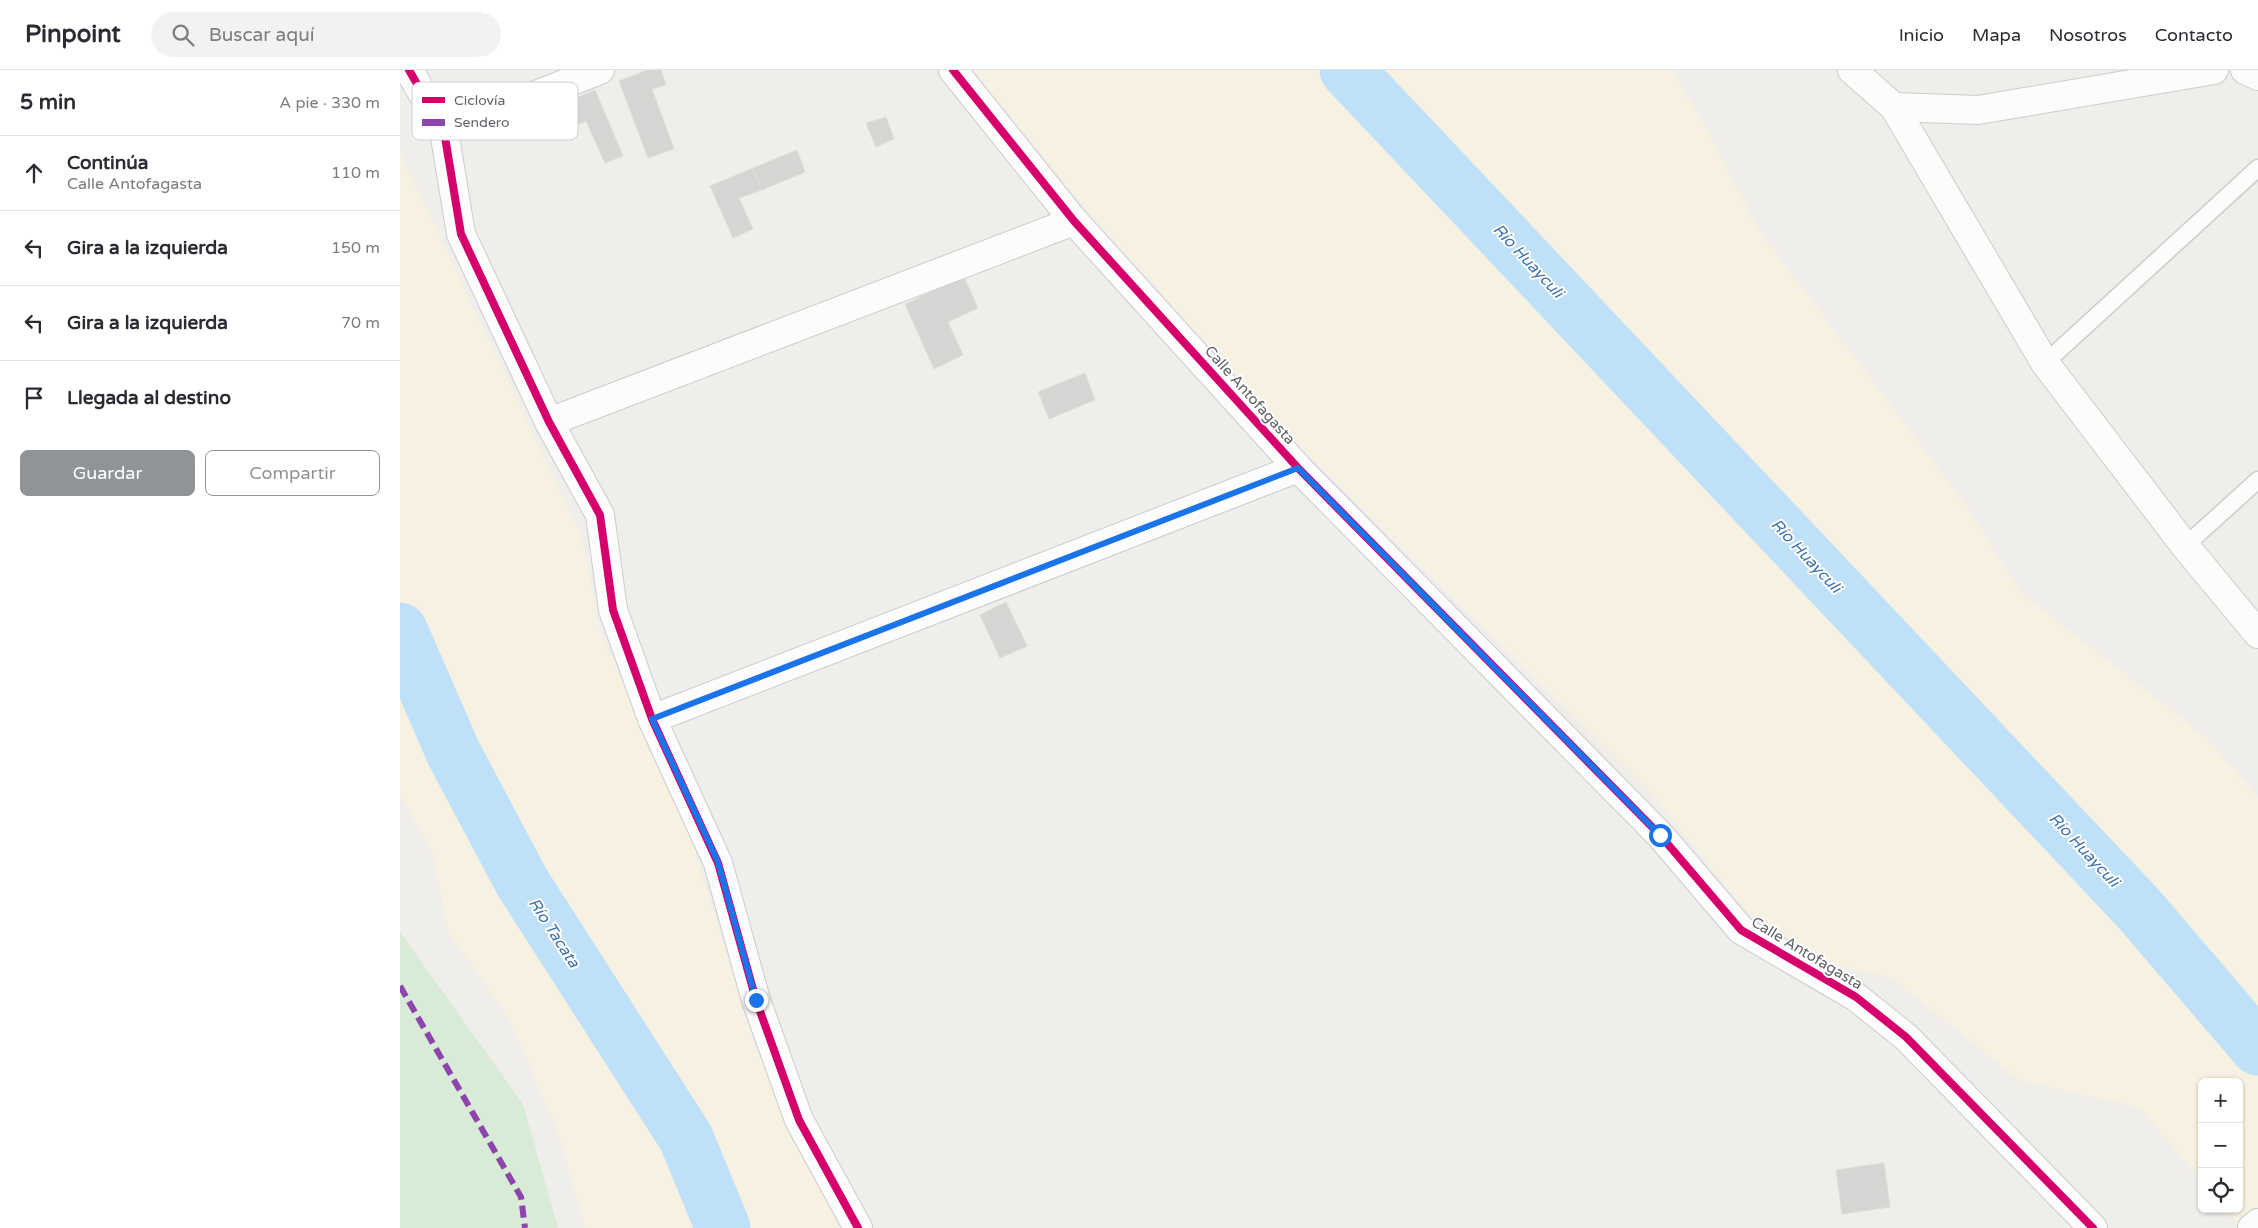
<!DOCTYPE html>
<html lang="es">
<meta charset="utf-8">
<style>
body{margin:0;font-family:"Varela Round",sans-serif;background:#f2f2f3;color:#2b2b33}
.controls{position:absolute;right:15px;bottom:15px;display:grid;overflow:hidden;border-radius:8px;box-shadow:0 1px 4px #0004}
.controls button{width:45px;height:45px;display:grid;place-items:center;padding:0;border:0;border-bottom:1px solid #e1e1e2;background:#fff;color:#2b2b33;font:25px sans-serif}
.stop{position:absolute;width:15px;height:15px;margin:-11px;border:4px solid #1a73e8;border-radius:50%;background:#fff}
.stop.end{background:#1a73e8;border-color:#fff;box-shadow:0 1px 5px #0008}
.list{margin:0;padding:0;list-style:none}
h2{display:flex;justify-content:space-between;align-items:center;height:65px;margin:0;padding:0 20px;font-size:21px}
h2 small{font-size:16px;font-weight:400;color:#7c7c81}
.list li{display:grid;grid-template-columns:32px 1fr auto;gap:15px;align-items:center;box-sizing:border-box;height:75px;padding:0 20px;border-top:1px solid #e1e1e2}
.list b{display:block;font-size:19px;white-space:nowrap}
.list p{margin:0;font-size:16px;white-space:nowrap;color:#7c7c81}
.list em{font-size:16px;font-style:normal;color:#7c7c81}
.actions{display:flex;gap:10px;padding:15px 20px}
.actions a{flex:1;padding:11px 0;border:1px solid #919496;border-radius:8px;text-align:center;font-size:18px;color:#919496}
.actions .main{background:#919496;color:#fff}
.icon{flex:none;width:28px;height:28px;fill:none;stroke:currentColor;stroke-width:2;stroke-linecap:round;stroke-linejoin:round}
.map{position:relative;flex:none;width:1858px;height:1158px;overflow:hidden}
header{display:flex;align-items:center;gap:30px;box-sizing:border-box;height:70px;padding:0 25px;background:#fff;border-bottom:1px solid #e1e1e2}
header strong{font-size:24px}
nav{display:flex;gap:28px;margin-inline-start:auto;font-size:18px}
.search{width:350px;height:45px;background:#f2f2f3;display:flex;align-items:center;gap:12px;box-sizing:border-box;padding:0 18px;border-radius:28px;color:#7c7c81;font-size:19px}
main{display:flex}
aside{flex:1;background:#fff}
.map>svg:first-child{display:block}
.green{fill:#d8ebd6}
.sand{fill:#f6f1e1}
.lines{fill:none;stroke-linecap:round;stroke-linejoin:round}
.river{stroke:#bfe0f9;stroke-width:55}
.building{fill:#d6d5d3;stroke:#deddd9}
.service-casing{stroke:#cbcccc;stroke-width:19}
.minor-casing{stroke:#cbcccc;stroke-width:30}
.secondary-casing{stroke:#cacacb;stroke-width:30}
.service{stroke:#fdfcfc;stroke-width:16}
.minor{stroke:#fdfcfc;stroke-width:28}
.secondary{stroke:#fdfcfc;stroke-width:28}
.quiet{stroke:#8e44ad;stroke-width:6;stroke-dasharray:12 6;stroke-linecap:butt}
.cycleway-casing{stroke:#fff;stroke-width:11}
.cycleway{stroke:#d6006c;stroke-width:8}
.route{stroke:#1a73e8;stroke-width:6}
.labels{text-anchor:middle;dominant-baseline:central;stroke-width:4;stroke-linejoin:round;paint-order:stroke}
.street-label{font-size:15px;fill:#5f6368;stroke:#fff}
.water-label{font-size:16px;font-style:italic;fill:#4174aa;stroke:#fff}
.key{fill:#fff;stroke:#cfd0d2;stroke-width:1}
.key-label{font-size:14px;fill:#5f6368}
</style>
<header>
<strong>Pinpoint</strong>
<div class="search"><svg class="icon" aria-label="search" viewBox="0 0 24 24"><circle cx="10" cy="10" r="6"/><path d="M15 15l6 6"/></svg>Buscar aquí</div>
<nav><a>Inicio</a><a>Mapa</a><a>Nosotros</a><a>Contacto</a></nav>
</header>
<main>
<aside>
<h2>5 min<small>A pie · 330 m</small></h2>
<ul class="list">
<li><svg class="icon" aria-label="ahead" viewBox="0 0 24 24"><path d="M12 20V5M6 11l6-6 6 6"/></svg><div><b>Continúa</b><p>Calle Antofagasta</p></div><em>110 m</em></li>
<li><svg class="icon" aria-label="left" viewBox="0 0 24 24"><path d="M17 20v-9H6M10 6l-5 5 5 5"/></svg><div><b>Gira a la izquierda</b></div><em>150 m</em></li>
<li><svg class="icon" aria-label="left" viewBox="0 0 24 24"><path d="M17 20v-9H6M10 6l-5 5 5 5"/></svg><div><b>Gira a la izquierda</b></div><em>70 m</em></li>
<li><svg class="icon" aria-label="arrive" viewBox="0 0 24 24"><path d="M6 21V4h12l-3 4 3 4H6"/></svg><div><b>Llegada al destino</b></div></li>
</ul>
<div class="actions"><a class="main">Guardar</a><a>Compartir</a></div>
</aside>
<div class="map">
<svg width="1858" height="1158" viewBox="0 0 1858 1158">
<rect width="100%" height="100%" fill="#efeeea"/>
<path class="green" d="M 0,862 L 123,1034 L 158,1158 L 0,1158 Z"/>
<path class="sand" d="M 573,0 L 1273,0 L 1311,67 L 1360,162 L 1567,436 L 1621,523 L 1804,666 L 1858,727 L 1858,1158 L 1841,1158 L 1825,1139 L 1839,1139 L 1839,1012 L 1802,1012 L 1802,1112 L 1740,1038 L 1619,1010 L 1492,908 L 1426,892 L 1346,841 L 1249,720 L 914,391 L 688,142 Z
M 0,82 L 182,468 L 200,562 L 293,775 L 354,975 L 439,1158 L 185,1158 L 159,1066 L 110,950 L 48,861 L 33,785 L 0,724 Z"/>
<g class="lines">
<path class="river" d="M 947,0 L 1738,838 L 1858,978
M 0,560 L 53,682 L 122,812 L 286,1068 L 323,1158"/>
</g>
<path class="building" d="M 248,0 L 261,0 L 266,15 L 252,19 L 274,79 L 248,88 L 219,11 Z
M 195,20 L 223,86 L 205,93 L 186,51 L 174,56 L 164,33 Z
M 486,47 L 494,69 L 476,77 L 466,53 Z
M 397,80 L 405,102 L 362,120 L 353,98 Z
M 353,98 L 362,120 L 339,128 L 353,159 L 333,168 L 310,116 Z
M 564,207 L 578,238 L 548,252 L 563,285 L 534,299 L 505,234 Z
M 685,303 L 695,330 L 649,349 L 638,322 Z
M 606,532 L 627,576 L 600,588 L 580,545 Z
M 1484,1093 L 1490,1137 L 1442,1144 L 1436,1100 Z"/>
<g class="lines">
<g class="service-casing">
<path id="service" d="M 1645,293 L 1858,98
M 1785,476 L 1858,410"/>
</g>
<g class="minor-casing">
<path id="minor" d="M 9,0 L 44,61 L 61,164 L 149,352 L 200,445 L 213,540 L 252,649 L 318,793 L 356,930 L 399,1050 L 458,1158
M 553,0 L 674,151 L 898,398 L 1260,765 L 1341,860 L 1456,927 L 1506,967 L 1693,1158
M 1452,0 L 1494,37 L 1578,40 L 1814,0
M 1845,0 L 1858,6
M 1494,37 L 1645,293 L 1785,476 L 1858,564
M 44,61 L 200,0
M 149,352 L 674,151
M 252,649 L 898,398"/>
</g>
<g class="secondary-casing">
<path id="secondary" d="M 1852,1158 L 1858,1153"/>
</g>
<use href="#service" class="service"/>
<use href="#minor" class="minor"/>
<use href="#secondary" class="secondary"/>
<path class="quiet" d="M 0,916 L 121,1127 L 125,1158"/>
<g class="cycleway-casing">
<path id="cycleway" d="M 9,0 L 44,61 L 61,164 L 149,352 L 200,445 L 213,540 L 252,649 L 318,793 L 356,930 L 399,1050 L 458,1158
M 553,0 L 674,151 L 898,398 L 1260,765 L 1341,860 L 1456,927 L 1506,967 L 1693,1158"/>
</g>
<use href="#cycleway" class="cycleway"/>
</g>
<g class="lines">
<path class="route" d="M 356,930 L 318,792 L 252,649 L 898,398 L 1260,765"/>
</g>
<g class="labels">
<g class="street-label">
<text transform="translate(850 325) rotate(48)">Calle Antofagasta</text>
<text transform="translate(1407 883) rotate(31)">Calle Antofagasta</text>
</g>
<g class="water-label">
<text transform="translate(1128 191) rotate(47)">Río Huayculi</text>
<text transform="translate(1406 486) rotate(47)">Río Huayculi</text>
<text transform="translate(1684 780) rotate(47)">Río Huayculi</text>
<text transform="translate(154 863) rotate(57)">Río Tacata</text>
</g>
</g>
<rect x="12" y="12" width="166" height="58" rx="8" class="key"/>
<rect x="22" y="27" width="23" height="6" fill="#d6006c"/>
<rect x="22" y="49" width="23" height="7" fill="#8e44ad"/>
<g class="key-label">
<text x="54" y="35">Ciclovía</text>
<text x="54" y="57">Sendero</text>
</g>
</svg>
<div class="controls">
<button>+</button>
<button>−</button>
<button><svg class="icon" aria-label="locate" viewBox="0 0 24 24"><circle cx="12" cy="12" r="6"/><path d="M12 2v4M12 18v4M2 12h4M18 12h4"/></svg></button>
</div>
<div class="stop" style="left:1260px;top:765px"></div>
<div class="stop end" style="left:356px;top:930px"></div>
</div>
</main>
